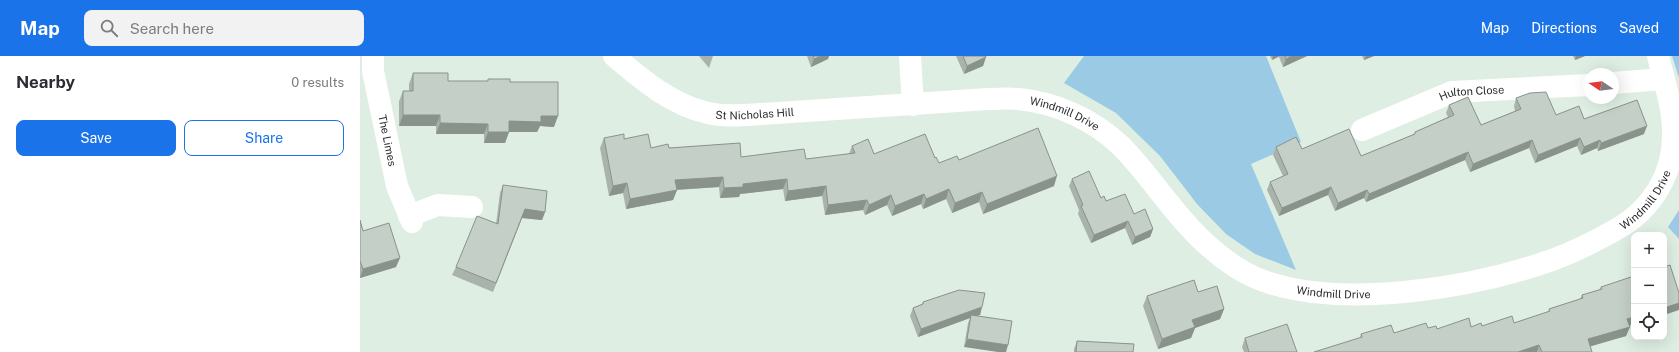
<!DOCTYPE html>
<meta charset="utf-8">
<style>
body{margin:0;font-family:"Public Sans",sans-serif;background:#f2f2f3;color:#2b2b33}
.controls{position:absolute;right:12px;bottom:12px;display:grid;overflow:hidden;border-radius:8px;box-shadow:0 4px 16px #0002}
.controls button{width:36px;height:36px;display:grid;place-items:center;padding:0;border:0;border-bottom:1px solid #e1e1e2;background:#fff;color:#2b2b33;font:20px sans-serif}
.compass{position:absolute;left:1223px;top:12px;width:36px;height:36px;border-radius:50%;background:#fff;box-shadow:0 4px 16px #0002;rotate:283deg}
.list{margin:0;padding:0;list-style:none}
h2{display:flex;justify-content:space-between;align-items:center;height:52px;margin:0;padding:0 16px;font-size:17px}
h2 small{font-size:13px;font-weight:400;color:#7c7c81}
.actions{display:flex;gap:8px;padding:12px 16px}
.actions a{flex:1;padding:9px 0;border:1px solid #1a73e8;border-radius:8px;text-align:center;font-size:14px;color:#1a73e8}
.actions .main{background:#1a73e8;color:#fff}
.icon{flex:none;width:22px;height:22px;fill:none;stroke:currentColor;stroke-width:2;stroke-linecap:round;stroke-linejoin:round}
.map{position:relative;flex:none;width:1319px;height:296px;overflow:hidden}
header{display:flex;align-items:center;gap:24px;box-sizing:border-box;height:56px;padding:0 20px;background:#1a73e8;color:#fff}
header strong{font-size:19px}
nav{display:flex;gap:22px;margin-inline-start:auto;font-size:14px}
.search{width:280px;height:36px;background:#f2f2f3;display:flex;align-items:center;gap:10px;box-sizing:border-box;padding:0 14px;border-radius:8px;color:#7c7c81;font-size:15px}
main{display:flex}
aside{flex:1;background:#fff}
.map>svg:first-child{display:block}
.green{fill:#9bcbe4}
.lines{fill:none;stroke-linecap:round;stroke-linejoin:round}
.minor{stroke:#fff;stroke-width:22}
.wall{fill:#a9b3ab}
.shaded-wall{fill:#89928b}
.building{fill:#c4d0c7;stroke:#89928b}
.labels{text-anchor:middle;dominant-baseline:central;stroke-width:4;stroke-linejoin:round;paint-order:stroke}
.street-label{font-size:11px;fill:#2c2c2c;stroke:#fff}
</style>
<header>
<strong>Map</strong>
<div class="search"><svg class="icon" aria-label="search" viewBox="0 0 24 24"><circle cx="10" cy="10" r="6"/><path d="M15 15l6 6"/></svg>Search here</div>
<nav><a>Map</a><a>Directions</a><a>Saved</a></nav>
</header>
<main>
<aside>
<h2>Nearby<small>0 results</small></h2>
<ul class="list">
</ul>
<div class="actions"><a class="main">Save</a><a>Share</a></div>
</aside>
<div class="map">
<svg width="1319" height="296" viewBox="0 0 1319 296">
<rect width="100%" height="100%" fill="#deeee2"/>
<path class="green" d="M 724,0 L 906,0 L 941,86 L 891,108 L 936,214 L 895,198 L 866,178 L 837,148 L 800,100 L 756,57 L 704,27 Z
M 1312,0 L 1319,0 L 1319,22 Z
M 1319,154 L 1319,183 L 1308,171 Z"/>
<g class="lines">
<g class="minor">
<path id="s1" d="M 13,0 L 13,15 L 37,130 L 52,166"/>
<path id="s2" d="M 254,0 C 282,24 312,49 348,57 C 365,61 384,59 401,58 L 628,43 C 638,43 649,42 659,43 C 697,47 734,64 761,90 C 791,120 813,158 844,186 C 860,201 880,216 901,224 C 981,254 1112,232 1192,204 C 1214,196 1236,185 1257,173 C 1291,154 1313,119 1313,80 C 1314,53 1304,26 1298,0"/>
<path d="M 550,0 L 553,49"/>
<path d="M 1253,27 L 1303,23"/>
<path id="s3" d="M 1002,74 L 1092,36 L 1229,29"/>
<path d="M 49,160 L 78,149 L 112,151"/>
</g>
</g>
<path class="wall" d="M 339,0 L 353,0 L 349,12 Z
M 447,0 L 469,0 L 468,3 L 451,11 Z
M 596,0 L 626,0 L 623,10 L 604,18 Z
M 910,0 L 947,0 L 923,11 L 919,1 L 912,4 Z
M 1002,0 L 1014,0 L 1004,4 Z
M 1213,0 L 1225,0 L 1215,4 Z
M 53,17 L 88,25 L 128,25 L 128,23 L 150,26 L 194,71 L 180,70 L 177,76 L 149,76 L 145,87 L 124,87 L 124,78 L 76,78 L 76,70 L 39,70 L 39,45 L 43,35 L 49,35 L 49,28 Z
M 1156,42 L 1196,59 L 1224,63 L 1284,78 L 1238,95 L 1237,92 L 1221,99 L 1217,90 L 1175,107 L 1169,92 L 1110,116 L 1105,104 L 1006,146 L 1004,142 L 975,155 L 968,139 L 919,160 L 907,134 L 910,126 L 923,120 L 913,99 L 916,91 L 1001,100 L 1054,78 L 1055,76 L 1088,61 L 1086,57 L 1089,49 L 1121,69 L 1155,55 L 1154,50 Z
M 244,82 L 264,83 L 291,92 L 309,92 L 381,101 L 446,103 L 489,98 L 492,90 L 514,98 L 575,102 L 579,107 L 599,104 L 694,130 L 623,158 L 619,146 L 592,157 L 586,143 L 563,153 L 561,148 L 532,160 L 527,149 L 505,159 L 503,154 L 465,159 L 462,140 L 425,145 L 423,133 L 380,138 L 379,141 L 360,142 L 359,131 L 317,134 L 313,144 L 266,153 L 263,137 L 249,140 L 240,92 Z
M 712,123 L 746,145 L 774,158 L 793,173 L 790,181 L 772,189 L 765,172 L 731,187 L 718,158 L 719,154 L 709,130 Z
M 143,129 L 185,156 L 182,164 L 162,162 L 133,236 L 92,219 L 96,211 L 136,168 L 140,137 Z
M 0,164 L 3,175 L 36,211 L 0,222 Z
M 1241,231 L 1269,270 L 1266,280 L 1230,290 L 1232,296 L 954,296 L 1000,282 L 1001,278 L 1034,277 L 1068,272 L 1077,273 L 1154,267 L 1188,256 L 1189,253 L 1220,243 L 1222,239 L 1239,234 Z
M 838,236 L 864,253 L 860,263 L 835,272 L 831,282 L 798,293 L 783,250 L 787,240 Z
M 563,246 L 622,251 L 620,259 L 617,259 L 604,291 L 608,267 L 610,262 L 558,281 L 550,260 L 553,252 L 562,248 Z
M 885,282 L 937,296 L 884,296 L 882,291 Z
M 717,285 L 773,296 L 714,296 L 714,293 Z"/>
<path class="shaded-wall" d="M 461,0 L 469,0 L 468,3 L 451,11 L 454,3 Z
M 913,0 L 919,0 L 912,4 Z
M 932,0 L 947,0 L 923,11 L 926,3 Z
M 1006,0 L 1014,0 L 1004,4 Z
M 1216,0 L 1225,0 L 1215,4 Z
M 626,1 L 623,10 L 604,18 L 607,10 Z
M 43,59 L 80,59 L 76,70 L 39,70 Z
M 181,60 L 198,60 L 194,71 L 180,70 L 177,76 L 145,76 L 149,65 Z
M 80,67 L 128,68 L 124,78 L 76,78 Z
M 1287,70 L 1284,78 L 1238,95 L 1241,87 Z
M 128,76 L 149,76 L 145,87 L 124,87 Z
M 1220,82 L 1217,90 L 1175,107 L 1178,99 Z
M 1172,84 L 1169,92 L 1110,116 L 1113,108 Z
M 1240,84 L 1237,92 L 1221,99 L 1224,91 Z
M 1108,96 L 1105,104 L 1006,146 L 1009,138 Z
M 697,120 L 694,130 L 623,158 L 627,148 Z
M 363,121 L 359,131 L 311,134 L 315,124 Z
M 427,123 L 423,133 L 380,138 L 379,141 L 360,142 L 364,132 L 383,128 Z
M 267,127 L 263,137 L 249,140 L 253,130 Z
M 466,130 L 462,140 L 425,145 L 428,135 Z
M 971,131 L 968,139 L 919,160 L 922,152 Z
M 589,133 L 586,143 L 563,153 L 566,143 Z
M 317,134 L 313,144 L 266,153 L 270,143 Z
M 1007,134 L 1004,142 L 975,155 L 978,147 Z
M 622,136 L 619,146 L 592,157 L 595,147 Z
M 564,138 L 561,148 L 532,160 L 535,150 Z
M 531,139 L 527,149 L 505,159 L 509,149 Z
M 507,144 L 503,154 L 465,159 L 468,149 Z
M 165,153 L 185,156 L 182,164 L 162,162 L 133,236 Z
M 768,165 L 765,172 L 731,187 L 734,179 Z
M 793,173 L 790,181 L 772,189 L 775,181 Z
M 40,202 L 36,211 L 0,222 L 3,213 Z
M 1319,247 L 1319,254 L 1304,259 L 1304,252 Z
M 622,251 L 620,259 L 610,262 L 611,259 L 610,262 L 558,281 L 561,273 Z
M 864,253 L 860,263 L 835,272 L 831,282 L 798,293 L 802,283 L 832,264 Z
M 1274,261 L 1274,268 L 1264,271 L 1267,263 Z
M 1270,271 L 1266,280 L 1225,292 L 1228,283 Z
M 607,283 L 648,289 L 646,296 L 638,296 L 604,291 Z
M 1179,289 L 1177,296 L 1158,296 Z"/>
<path class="building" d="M 453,0 L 461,0 L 454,3 Z
M 603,0 L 626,0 L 626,1 L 607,10 Z
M 925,0 L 932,0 L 926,3 Z
M 53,17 L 88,17 L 88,25 L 128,25 L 128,23 L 150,23 L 150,26 L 198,26 L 198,60 L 181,60 L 181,66 L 149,65 L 149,76 L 128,76 L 128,68 L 80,67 L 80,59 L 43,59 L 43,35 L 53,35 Z
M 1186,36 L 1196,59 L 1219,50 L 1224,63 L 1277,44 L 1287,70 L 1241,87 L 1240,84 L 1224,91 L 1220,82 L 1178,99 L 1172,84 L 1113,108 L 1108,96 L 1009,138 L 1007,134 L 978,147 L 971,131 L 922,152 L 910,126 L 928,118 L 916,91 L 936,81 L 942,93 L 989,73 L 1001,100 L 1055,78 L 1055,76 L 1094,59 L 1089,49 L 1108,41 L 1121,69 L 1161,53 L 1156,42 L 1170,37 Z
M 678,72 L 697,120 L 627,148 L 622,136 L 595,147 L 589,133 L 566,143 L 564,138 L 535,150 L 531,139 L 509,149 L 507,144 L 468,149 L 466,130 L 428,135 L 427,123 L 383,128 L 383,131 L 364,132 L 363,121 L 315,124 L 317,134 L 270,143 L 267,127 L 253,130 L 244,82 L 264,78 L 264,83 L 288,78 L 291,92 L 308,88 L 309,92 L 380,87 L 381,101 L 444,93 L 446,103 L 495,97 L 492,90 L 508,83 L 514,98 L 565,78 L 575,102 L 576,101 L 579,107 L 597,100 L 599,104 Z
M 729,115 L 741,142 L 744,140 L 746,145 L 765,138 L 774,158 L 785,153 L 793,173 L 775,181 L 768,165 L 734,179 L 721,150 L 723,149 L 712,123 Z
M 143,129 L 187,135 L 185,156 L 165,153 L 136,227 L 96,211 L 117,160 L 138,168 Z
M 0,164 L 3,175 L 29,167 L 40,202 L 3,213 L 0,205 Z
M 1310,209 L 1319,237 L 1319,247 L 1304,252 L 1304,211 Z
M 1274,220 L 1274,261 L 1267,263 L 1270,271 L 1228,283 L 1232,296 L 1182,296 L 1179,289 L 1158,296 L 954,296 L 1002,281 L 1001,278 L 1031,269 L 1034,277 L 1066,267 L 1068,272 L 1076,270 L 1077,273 L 1109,262 L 1111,271 L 1121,267 L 1122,270 L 1152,260 L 1154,267 L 1190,255 L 1189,253 L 1223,242 L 1222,239 L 1242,233 L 1241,231 Z
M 834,224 L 838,236 L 857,230 L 864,253 L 832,264 L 835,271 L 802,283 L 787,240 Z
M 599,234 L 625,237 L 622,251 L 561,273 L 553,252 L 563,248 L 563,246 Z
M 611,259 L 652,265 L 648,289 L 607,283 Z
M 927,268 L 937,296 L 889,296 L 885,282 Z
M 717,285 L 774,288 L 773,296 L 716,296 Z"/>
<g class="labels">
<g class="street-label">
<text stroke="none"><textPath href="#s3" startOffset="117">Hulton Close</textPath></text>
<text stroke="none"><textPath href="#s2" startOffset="158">St Nicholas Hill</textPath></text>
<text stroke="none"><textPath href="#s2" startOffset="471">Windmill Drive</textPath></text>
<text stroke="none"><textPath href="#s1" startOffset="86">The Limes</textPath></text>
<text stroke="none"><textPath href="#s2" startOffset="1143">Windmill Drive</textPath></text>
<text stroke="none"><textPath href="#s2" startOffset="807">Windmill Drive</textPath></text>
</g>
</g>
</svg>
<div class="controls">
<button>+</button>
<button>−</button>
<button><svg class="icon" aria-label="locate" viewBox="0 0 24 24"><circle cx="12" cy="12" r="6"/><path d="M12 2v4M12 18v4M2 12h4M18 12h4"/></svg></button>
</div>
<svg class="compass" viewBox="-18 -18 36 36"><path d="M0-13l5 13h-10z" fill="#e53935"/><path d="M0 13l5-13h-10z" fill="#7c7c81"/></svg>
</div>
</main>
